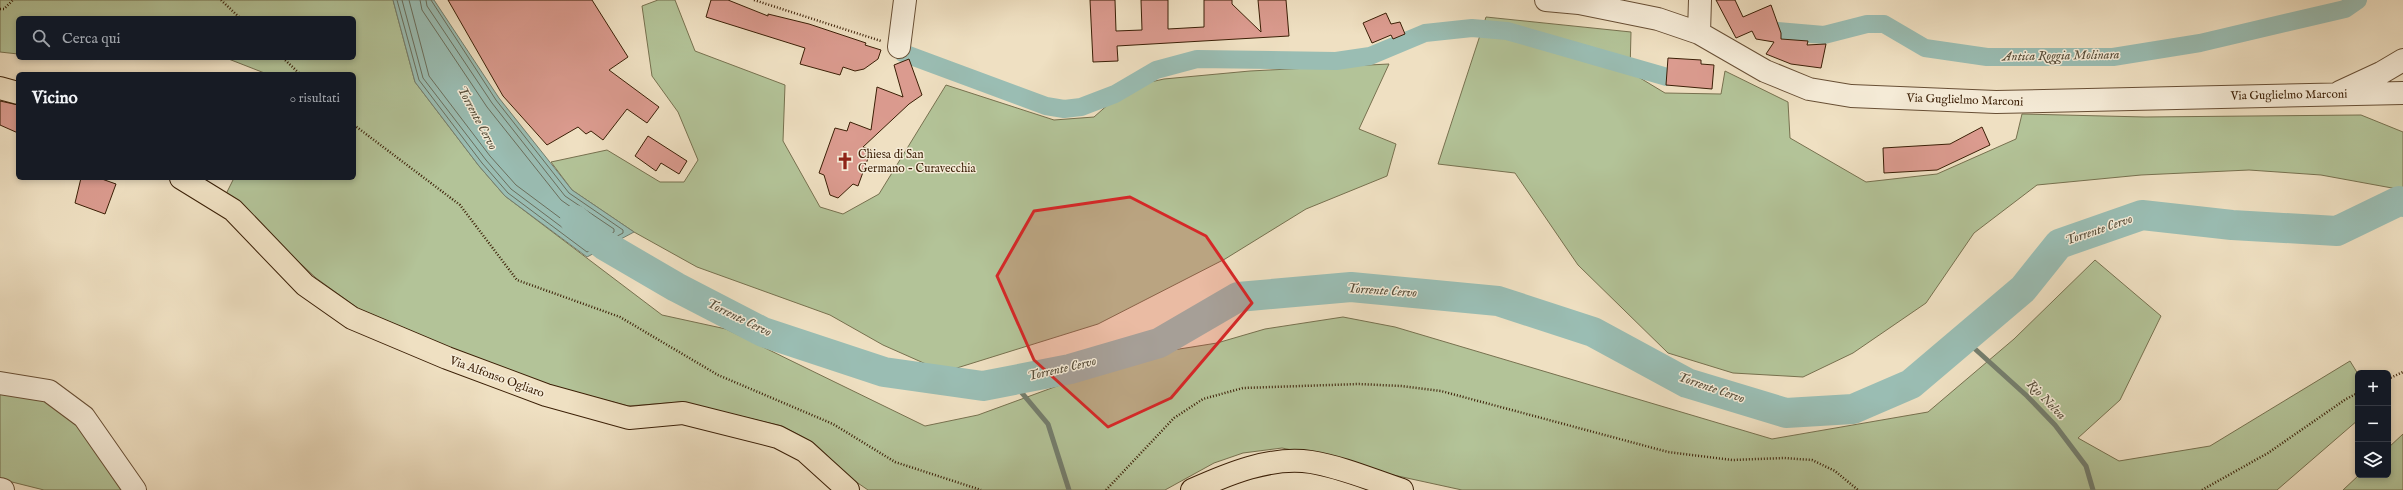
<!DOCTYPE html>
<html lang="it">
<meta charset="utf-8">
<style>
body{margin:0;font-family:"IM FELL English",serif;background:#20242c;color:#f1f3f6}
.controls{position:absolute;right:12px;bottom:12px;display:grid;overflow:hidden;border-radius:6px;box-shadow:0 2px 6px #0003}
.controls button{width:36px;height:36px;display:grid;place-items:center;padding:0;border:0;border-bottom:1px solid #363941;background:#171b24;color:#f1f3f6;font:20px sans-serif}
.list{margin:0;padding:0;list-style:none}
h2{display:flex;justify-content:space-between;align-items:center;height:52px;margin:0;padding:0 16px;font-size:17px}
h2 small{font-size:13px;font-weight:400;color:#9ea1a6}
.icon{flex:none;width:22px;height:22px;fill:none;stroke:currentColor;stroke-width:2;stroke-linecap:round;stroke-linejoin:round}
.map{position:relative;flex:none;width:2403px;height:490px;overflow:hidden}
.search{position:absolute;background:#171b24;box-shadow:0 2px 6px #0003;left:16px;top:16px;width:340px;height:44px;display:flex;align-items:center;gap:10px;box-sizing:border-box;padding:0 14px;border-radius:6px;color:#9ea1a6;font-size:15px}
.panel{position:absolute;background:#171b24;box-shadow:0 2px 6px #0003;left:16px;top:72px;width:340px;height:108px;border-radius:6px}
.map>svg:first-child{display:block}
.green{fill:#b3c398;stroke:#77714f}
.water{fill:#9abdb3;stroke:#747e6e}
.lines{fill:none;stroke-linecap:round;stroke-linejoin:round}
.shore{stroke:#6a6e5c;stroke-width:1}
.stream{stroke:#747e6e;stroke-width:5}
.canal{stroke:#9abdb3;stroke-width:18}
.river{stroke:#9abdb3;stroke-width:30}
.building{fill:#db9b8f;stroke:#3b1f06}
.minor-casing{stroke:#684f35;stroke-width:24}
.major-casing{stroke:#3b1f06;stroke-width:24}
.path{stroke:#3b1f06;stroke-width:2.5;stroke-dasharray:1 2;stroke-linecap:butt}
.minor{stroke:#f5ebd7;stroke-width:22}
.major{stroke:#efe0c2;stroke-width:22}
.marked{fill:#d62828;fill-opacity:0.2;stroke:#d62828;stroke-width:3;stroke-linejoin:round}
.labels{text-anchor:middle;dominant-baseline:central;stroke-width:3;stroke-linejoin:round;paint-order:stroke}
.street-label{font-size:12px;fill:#3b1f06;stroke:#f5ebd7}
.poi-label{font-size:12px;fill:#3b1f06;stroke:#f5ebd7;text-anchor:start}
.water-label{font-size:13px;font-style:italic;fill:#584e3a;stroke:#f5ebd7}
</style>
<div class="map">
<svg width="2403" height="490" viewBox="0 0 2403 490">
<rect width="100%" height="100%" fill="#efe0c2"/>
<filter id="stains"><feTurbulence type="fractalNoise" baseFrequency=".005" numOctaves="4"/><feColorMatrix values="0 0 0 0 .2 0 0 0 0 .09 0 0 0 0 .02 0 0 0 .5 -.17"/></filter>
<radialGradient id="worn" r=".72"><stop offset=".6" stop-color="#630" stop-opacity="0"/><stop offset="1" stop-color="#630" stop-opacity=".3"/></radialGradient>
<path class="green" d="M 0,0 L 393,0 L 415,82 L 479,166 L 505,196 L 662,315 L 726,329 L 925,426 L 978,415 L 1142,355 L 1217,343 L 1265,329 L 1343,317 L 1395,327 L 1772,439 L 1928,412 L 2014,339 L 2095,260 L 2161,316 L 2120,400 L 2078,438 L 2119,461 L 2210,446 L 2350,361 L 2358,374 L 2358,420 L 2277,490 L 1462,490 L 1384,473 L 1338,459 L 1282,448 L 1243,453 L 1214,463 L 1165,490 L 868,490 L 852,479 L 814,443 L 782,426 L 681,402 L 628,406 L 549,385 L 451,348 L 359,309 L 316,278 L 226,194 L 234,178 L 354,178 L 354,74 L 267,74 L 226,58 L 354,58 L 354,18 L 18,18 L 18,54 L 0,52 Z
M 658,0 L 675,0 L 695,51 L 785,85 L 783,141 L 820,207 L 843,214 L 879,194 L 946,85 L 1054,120 L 1094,117 L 1128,87 L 1164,79 L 1250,71 L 1389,64 L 1359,129 L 1396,144 L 1387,176 L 1306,209 L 1225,259 L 1098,324 L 944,372 L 883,345 L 830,315 L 697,267 L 634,232 L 572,190 L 551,162 L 607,150 L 660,182 L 684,182 L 698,160 L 678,112 L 652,76 L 642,6 Z
M 1486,17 L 1631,32 L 1630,72 L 1665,93 L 1721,94 L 1725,71 L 1788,102 L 1790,138 L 1866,182 L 1937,174 L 2016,139 L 2022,114 L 2145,117 L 2361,115 L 2403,132 L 2403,190 L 2321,175 L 2249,170 L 2141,175 L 2037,185 L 1974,233 L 1926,303 L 1853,353 L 1803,377 L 1733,373 L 1668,353 L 1578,265 L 1515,173 L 1438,164 Z
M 0,390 L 42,396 L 80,422 L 126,490 L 44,490 L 0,479 Z
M 2403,434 L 2403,490 L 2343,490 L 2359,475 L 2388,475 L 2388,448 Z"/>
<path class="water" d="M 393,0 L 434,0 L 499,98 L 572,190 L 634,232 L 587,257 L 505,196 L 479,166 L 415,82 Z"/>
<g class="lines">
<path class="shore" d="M 397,0 L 419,80 L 482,163 L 508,193 L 587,252 L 623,233 L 623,230 L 569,193 L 496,100 L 431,0
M 402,0 L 423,78 L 486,160 L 511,189 L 587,246 L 614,232 L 614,229 L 565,196 L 492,103 L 427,6 L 426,0
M 409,0 L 429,76 L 490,156 L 516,185 L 587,238 L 602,232 L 602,229 L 561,200 L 487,107 L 422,10 L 420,0"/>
<path class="stream" d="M 1964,339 L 2027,396 L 2055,425 L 2086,466 L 2093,490
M 1011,380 L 1048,424 L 1069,490"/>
<path class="canal" d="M 1765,30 L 1824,35 L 1867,24 L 1884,24 L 1925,48 L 1987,57 L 2113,57 L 2200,43 L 2345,9 L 2358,0
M 903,53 L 1046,106 L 1064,109 L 1081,107 L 1115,94 L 1156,70 L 1197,59 L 1336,61 L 1370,56 L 1425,33 L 1472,28 L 1507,31 L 1667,77"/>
<path class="river" d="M 575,220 L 604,245 L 676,287 L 763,332 L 884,372 L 983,386 L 1070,369 L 1159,343 L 1238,297 L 1351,287 L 1498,301 L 1593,332 L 1687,383 L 1786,413 L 1853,409 L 1911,384 L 2023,289 L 2059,244 L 2142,215 L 2232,225 L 2337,231 L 2399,201 L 2403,202"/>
</g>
<path class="building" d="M 448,0 L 592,0 L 628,57 L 609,70 L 659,107 L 647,123 L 627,109 L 603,140 L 591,131 L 586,134 L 578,127 L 547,145 L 503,96 Z
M 711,0 L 728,0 L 768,16 L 768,14 L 809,24 L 866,43 L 865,45 L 881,50 L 878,59 L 864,69 L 855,71 L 843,67 L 840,75 L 800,64 L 805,48 L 706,17 Z
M 1090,0 L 1115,0 L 1116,31 L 1142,30 L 1141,0 L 1168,0 L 1168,29 L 1204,27 L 1204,0 L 1232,0 L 1232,4 L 1261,32 L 1258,0 L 1286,0 L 1289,36 L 1117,46 L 1118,61 L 1093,62 Z
M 1716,0 L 1735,0 L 1743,17 L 1771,5 L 1781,33 L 1781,39 L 1808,41 L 1807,45 L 1826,44 L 1821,68 L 1791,64 L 1766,54 L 1774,42 L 1756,39 L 1752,31 L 1736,38 Z
M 1386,13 L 1391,24 L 1400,22 L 1405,34 L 1393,39 L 1391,35 L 1372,43 L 1363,23 Z
M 1668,58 L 1701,60 L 1701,64 L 1714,65 L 1712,89 L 1666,85 Z
M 909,59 L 922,95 L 909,104 L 863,147 L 871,150 L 858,186 L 853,184 L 838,198 L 830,195 L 824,175 L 819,173 L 835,128 L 847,131 L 850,122 L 871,130 L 877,87 L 903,97 L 894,65 Z
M 0,101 L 18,105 L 18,133 L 0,125 Z
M 1982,127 L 1990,145 L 1937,170 L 1884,173 L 1883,148 L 1950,144 Z
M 648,136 L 687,161 L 679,174 L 661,163 L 656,171 L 635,156 Z
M 81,178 L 99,178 L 116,184 L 105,214 L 75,203 Z"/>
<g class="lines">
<g class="minor-casing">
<path id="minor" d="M 1546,0 L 1579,3 L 1658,19 L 1699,33 L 1765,71 L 1809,89 L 1851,96 L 1996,102 L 2403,93
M 1699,33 L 1700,0
M 899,47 L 905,0
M 2340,92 L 2381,73 L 2403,60
M 0,383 L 49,391 L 84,417 L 135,490
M 0,489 L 3,490"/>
</g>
<g class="major-casing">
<path id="major" d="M 0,88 L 18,93
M 181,178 L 233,210 L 305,285 L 352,318 L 447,358 L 546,395 L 629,418 L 683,413 L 778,437 L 805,451 L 848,490
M 1192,490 C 1228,474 1270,456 1311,462 C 1342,467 1372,480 1402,490"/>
</g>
<path class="path" d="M 221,0 L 240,18
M 754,0 L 881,41
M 0,9 L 4,9 L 13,0
M 283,58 L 300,74
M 354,125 L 460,205 L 517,280 L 620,317 L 718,375 L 833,424 L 895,462 L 981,490
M 2388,379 L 2403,372
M 1106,490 L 1174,418 L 1203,399 L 1243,388 L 1359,384 L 1401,386 L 1441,391 L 1668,452 L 1732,460 L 1784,458 L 1812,460 L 1835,471 L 1858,490
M 2202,490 L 2268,453 L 2346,399 L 2358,393"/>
<use href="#minor" class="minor"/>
<use href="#major" class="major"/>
</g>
<path class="marked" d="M 1130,197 L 1206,236 L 1252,303 L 1171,398 L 1108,427 L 1034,360 L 997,276 L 1034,211 Z"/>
<defs>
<g id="church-bare" transform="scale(1.38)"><path d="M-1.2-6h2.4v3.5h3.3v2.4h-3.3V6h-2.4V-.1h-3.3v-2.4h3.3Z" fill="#8f2418" stroke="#f5ebd7" stroke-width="2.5" paint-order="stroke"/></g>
</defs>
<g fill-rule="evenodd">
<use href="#church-bare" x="845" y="161"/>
</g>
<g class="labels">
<g class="street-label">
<text transform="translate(2289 95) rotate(-1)">Via Guglielmo Marconi</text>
<text transform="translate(1965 100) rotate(2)">Via Guglielmo Marconi</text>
<text transform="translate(497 377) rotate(20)">Via Alfonso Ogliaro</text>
</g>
<g class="poi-label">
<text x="858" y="154">Chiesa di San<tspan x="858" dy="14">Germano - Curavecchia</tspan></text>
</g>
<g class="water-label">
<text transform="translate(2061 56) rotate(-1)">Antica Roggia Molinara</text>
<text transform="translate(477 118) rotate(62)">Torrente Cervo</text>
<text transform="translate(2099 230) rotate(-19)">Torrente Cervo</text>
<text transform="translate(1382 291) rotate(4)">Torrente Cervo</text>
<text transform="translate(739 318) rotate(26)">Torrente Cervo</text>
<text transform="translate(1062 369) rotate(-13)">Torrente Cervo</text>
<text transform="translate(1711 388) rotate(19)">Torrente Cervo</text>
<text transform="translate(2046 400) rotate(46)">Rio Nelva</text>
</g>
</g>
<rect width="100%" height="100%" filter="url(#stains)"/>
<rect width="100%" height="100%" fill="url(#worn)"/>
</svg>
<div class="controls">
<button>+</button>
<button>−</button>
<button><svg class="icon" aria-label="layers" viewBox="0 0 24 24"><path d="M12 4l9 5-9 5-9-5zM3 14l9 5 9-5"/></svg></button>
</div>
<div class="search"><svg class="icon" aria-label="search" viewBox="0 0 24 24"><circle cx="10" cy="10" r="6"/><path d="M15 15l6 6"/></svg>Cerca qui</div>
<section class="panel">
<h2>Vicino<small>0 risultati</small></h2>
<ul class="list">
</ul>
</section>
</div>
